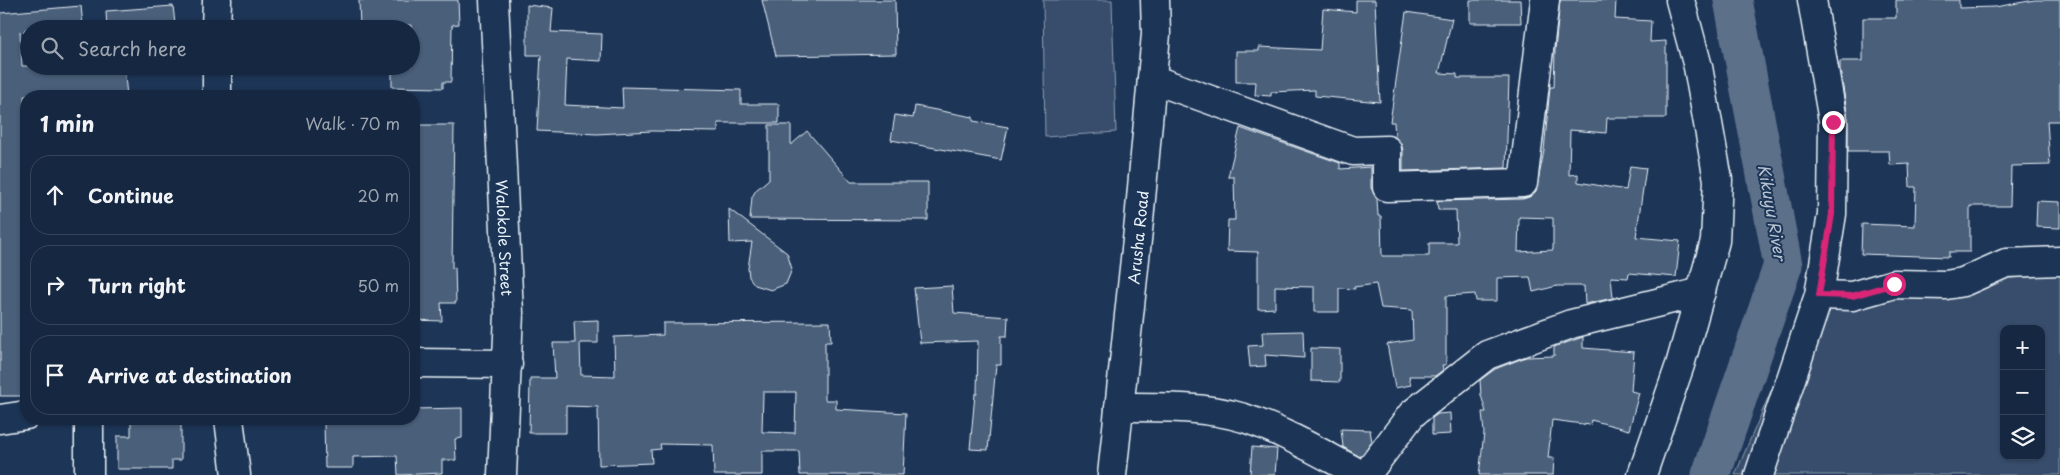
<!DOCTYPE html>
<meta charset="utf-8">
<style>
body{margin:0;font-family:"Playpen Sans",sans-serif;background:#1f3048;color:#f1f3f6}
.controls{position:absolute;right:15px;bottom:15px;display:grid;overflow:hidden;border-radius:10px;box-shadow:0 1px 4px #0004}
.controls button{width:45px;height:45px;display:grid;place-items:center;padding:0;border:0;border-bottom:1px solid #35445a;background:#162841;color:#f1f3f6;font:25px sans-serif}
.stop{position:absolute;width:15px;height:15px;margin:-11px;border:4px solid #db2777;border-radius:50%;background:#fff}
.stop.end{background:#db2777;border-color:#fff;box-shadow:0 1px 5px #0008}
.list{margin:0;padding:0;list-style:none}
h2{display:flex;justify-content:space-between;align-items:center;height:65px;margin:0;padding:0 20px;font-size:21px}
h2 small{font-size:16px;font-weight:400;color:#9ea6b1}
.list li{display:grid;grid-template-columns:32px 1fr auto;gap:15px;align-items:center;box-sizing:border-box;height:80px;margin:0 10px 10px;padding:0 10px;border:1px solid #35445a;border-radius:20px}
.list b{display:block;font-size:19px;white-space:nowrap}
.list em{font-size:16px;font-style:normal;color:#9ea6b1}
.icon{flex:none;width:28px;height:28px;fill:none;stroke:currentColor;stroke-width:2;stroke-linecap:round;stroke-linejoin:round}
.map{position:relative;flex:none;width:2060px;height:475px;overflow:hidden}
.search{position:absolute;background:#162841;box-shadow:0 1px 4px #0004;left:20px;top:20px;width:400px;height:55px;display:flex;align-items:center;gap:12px;box-sizing:border-box;padding:0 18px;border-radius:28px;color:#9ea6b1;font-size:19px}
.panel{position:absolute;background:#162841;box-shadow:0 1px 4px #0004;left:20px;top:90px;width:400px;height:335px;border-radius:20px}
.map>svg:first-child{display:block}
.green{fill:#374d6c;stroke:#909fb2;fill-rule:evenodd}
.lines{fill:none;stroke-linecap:round;stroke-linejoin:round}
.river{stroke:#5d7089;stroke-width:39}
.building{fill:#495e7a;stroke:#e8f1f8;fill-rule:evenodd}
.minor-casing{stroke:#e8f1f8;stroke-width:31}
.highway-casing{stroke:#e8f1f8;stroke-width:31}
.minor{stroke:#1d3557;stroke-width:28}
.highway{stroke:#1d3557;stroke-width:28}
.route{stroke:#db2777;stroke-width:6}
.labels{text-anchor:middle;dominant-baseline:central;stroke-width:4;stroke-linejoin:round;paint-order:stroke}
.street-label{font-size:15px;fill:#e8f1f8;stroke:#1d3557}
.water-label{font-size:16px;font-style:italic;fill:#b7c4d1;stroke:#1d3557}
</style>
<div class="map">
<svg width="2060" height="475" viewBox="0 0 2060 475">
<rect width="100%" height="100%" fill="#1d3557"/>
<filter id="ink" filterUnits="userSpaceOnUse"><feTurbulence type="fractalNoise" baseFrequency=".02" numOctaves="2"/><feDisplacementMap in="SourceGraphic" scale="10" xChannelSelector="R" yChannelSelector="G"/><feConvolveMatrix kernelMatrix="1 2 1 2 8 2 1 2 1" color-interpolation-filters="sRGB"/></filter>
<g filter="url(#ink)">
<path class="green" d="M 1043,0 L 1112,0 L 1116,132 L 1045,137 Z
M 2060,275 L 2060,475 L 1735,475 L 1814,290 ZM 2004,329 L 2041,329 L 2041,456 L 2004,456 Z"/>
<g class="lines">
<path class="river" d="M 1711,475 L 1783,265 L 1733,0"/>
</g>
<path class="building" d="M 359,0 L 458,0 L 459,24 L 452,25 L 451,82 L 443,82 L 443,88 L 392,87 L 392,66 L 411,66 L 411,25 L 360,27 Z
M 762,0 L 895,0 L 896,54 L 776,56 Z
M 1356,0 L 1375,0 L 1380,102 L 1315,96 L 1315,90 L 1271,92 L 1271,96 L 1255,95 L 1256,82 L 1236,82 L 1236,51 L 1259,51 L 1259,47 L 1320,50 L 1323,9 L 1356,12 Z
M 1470,0 L 1520,0 L 1521,23 L 1470,23 Z
M 1560,0 L 1616,0 L 1615,19 L 1651,21 L 1650,42 L 1666,41 L 1666,118 L 1607,118 L 1606,133 L 1570,130 L 1569,175 L 1578,174 L 1578,182 L 1626,190 L 1630,166 L 1646,168 L 1636,237 L 1680,241 L 1676,277 L 1629,273 L 1628,278 L 1611,277 L 1613,298 L 1585,304 L 1584,286 L 1557,286 L 1533,292 L 1530,277 L 1497,278 L 1497,301 L 1476,301 L 1475,294 L 1446,296 L 1446,365 L 1442,365 L 1443,370 L 1435,376 L 1409,376 L 1411,385 L 1395,388 L 1387,344 L 1413,340 L 1412,310 L 1381,308 L 1376,284 L 1354,287 L 1355,289 L 1339,288 L 1339,312 L 1314,312 L 1314,287 L 1275,286 L 1275,308 L 1258,309 L 1258,252 L 1227,251 L 1228,220 L 1235,220 L 1234,177 L 1228,177 L 1240,128 L 1340,163 L 1340,169 L 1371,167 L 1371,188 L 1377,199 L 1378,216 L 1381,216 L 1382,256 L 1429,256 L 1429,243 L 1457,243 L 1456,210 L 1438,210 L 1437,201 L 1523,199 L 1531,196 L 1536,191 L 1544,151 L 1550,87 L 1554,87 L 1555,50 ZM 1519,217 L 1553,218 L 1553,250 L 1518,252 Z
M 1896,0 L 1959,0 L 1959,8 L 1995,7 L 2035,0 L 2060,0 L 2060,121 L 2047,121 L 2050,165 L 2011,166 L 2010,206 L 1970,206 L 1970,252 L 1949,252 L 1949,257 L 1861,254 L 1862,224 L 1915,226 L 1916,187 L 1910,187 L 1909,164 L 1890,165 L 1889,151 L 1848,151 L 1848,118 L 1840,69 L 1840,61 L 1863,61 L 1863,18 L 1896,18 Z
M 527,5 L 553,8 L 551,32 L 602,34 L 601,61 L 567,59 L 565,105 L 623,108 L 622,87 L 741,90 L 741,104 L 779,104 L 779,123 L 718,123 L 718,132 L 652,131 L 597,134 L 537,131 L 541,55 L 527,55 Z
M 81,6 L 83,26 L 25,29 L 25,31 L 20,32 L 22,66 L 124,66 L 127,96 L 24,96 L 26,396 L 0,396 L 0,13 Z
M 173,6 L 175,24 L 107,29 L 106,11 Z
M 1406,12 L 1452,19 L 1439,73 L 1457,74 L 1457,78 L 1509,78 L 1506,168 L 1403,171 L 1403,150 L 1401,143 L 1395,137 L 1394,122 L 1390,122 Z
M 915,106 L 973,117 L 973,121 L 1008,127 L 1001,160 L 891,140 L 895,115 L 913,118 Z
M 414,125 L 454,125 L 452,268 L 455,267 L 456,303 L 441,303 L 442,321 L 414,320 Z
M 769,125 L 791,125 L 791,145 L 807,131 L 851,182 L 928,182 L 928,220 L 750,219 L 752,197 L 756,190 L 769,179 Z
M 2037,201 L 2060,202 L 2060,228 L 2036,227 Z
M 729,209 L 787,253 L 792,269 L 786,284 L 771,290 L 755,285 L 749,277 L 748,268 L 752,242 L 730,243 Z
M 952,286 L 954,313 L 1008,317 L 1007,336 L 1001,336 L 1001,365 L 996,365 L 988,450 L 970,449 L 975,394 L 977,394 L 978,341 L 920,343 L 914,288 Z
M 598,320 L 598,343 L 580,343 L 581,375 L 615,376 L 614,337 L 663,335 L 663,323 L 830,322 L 831,342 L 825,342 L 825,400 L 836,400 L 836,409 L 906,413 L 903,475 L 800,475 L 799,451 L 762,451 L 762,475 L 714,475 L 713,445 L 660,444 L 661,449 L 651,450 L 652,463 L 599,465 L 598,407 L 566,406 L 566,433 L 529,433 L 530,378 L 555,378 L 553,343 L 575,343 L 574,321 ZM 763,392 L 796,392 L 795,433 L 762,432 Z
M 1303,331 L 1304,358 L 1265,355 L 1266,366 L 1250,367 L 1248,346 L 1263,345 L 1262,332 Z
M 1583,337 L 1583,348 L 1634,352 L 1631,391 L 1639,393 L 1629,430 L 1591,420 L 1590,425 L 1552,420 L 1548,458 L 1554,458 L 1553,475 L 1479,475 L 1484,433 L 1482,412 L 1486,412 L 1481,395 L 1480,380 L 1495,369 L 1526,357 L 1554,356 L 1554,347 Z
M 1311,348 L 1340,349 L 1340,382 L 1311,381 Z
M 462,408 L 462,438 L 455,439 L 456,460 L 442,460 L 442,473 L 398,475 L 397,456 L 353,457 L 353,468 L 325,468 L 324,421 L 339,419 L 414,419 L 414,409 Z
M 1450,413 L 1451,434 L 1432,435 L 1432,418 L 1438,414 Z
M 131,419 L 181,419 L 181,460 L 172,460 L 172,469 L 117,469 L 117,436 L 131,436 Z
M 1341,429 L 1370,430 L 1372,442 L 1360,457 L 1343,447 Z
M 1252,447 L 1277,449 L 1275,475 L 1250,475 Z"/>
<g class="lines">
<g class="minor-casing">
<g id="minor">
<path id="s1" d="M 494,0 L 509,313 L 502,475"/>
<path d="M 216,29 L 217,0"/>
<path d="M 217,66 L 217,96"/>
<path d="M 1152,79 L 1353,151 L 1387,150 L 1387,187 L 1523,183 L 1545,0"/>
<path d="M 1819,295 L 1852,296 L 1894,284 L 1946,285 L 1963,282 L 2006,263 L 2060,261"/>
<path d="M 414,363 L 508,364"/>
<path d="M 1119,407 C 1160,407 1204,406 1244,418 C 1281,430 1317,451 1351,469 L 1358,475"/>
<path d="M 0,419 L 26,415"/>
<path d="M 89,419 L 89,475"/>
<path d="M 229,419 L 236,475"/>
<path d="M 1366,475 L 1412,414 L 1487,355 L 1571,324 L 1701,292"/>
<path d="M 1642,475 L 1680,365 L 1715,241 L 1718,180 L 1698,67 L 1680,0"/>
<path d="M 1759,475 L 1819,295 L 1832,214 L 1833,121 L 1812,0"/>
</g>
</g>
<g class="highway-casing">
<g id="highway">
<path id="s2" d="M 1112,475 L 1139,221 L 1156,34 L 1155,0"/>
</g>
</g>
<use href="#minor" class="minor"/>
<use href="#highway" class="highway"/>
</g>
</g>
<g class="lines" filter="url(#ink)">
<path class="route" d="M 1833,122 L 1832,214 L 1819,295 L 1852,296 L 1894,284"/>
</g>
<g class="labels">
<g class="street-label">
<text stroke="none"><textPath href="#s1" startOffset="238">Walokole Street</textPath></text>
<text stroke="none"><textPath href="#s2" startOffset="239">Arusha Road</textPath></text>
</g>
<g class="water-label">
<text transform="translate(1773 212) rotate(80)">Kikuyu River</text>
</g>
</g>
</svg>
<div class="controls">
<button>+</button>
<button>−</button>
<button><svg class="icon" aria-label="layers" viewBox="0 0 24 24"><path d="M12 4l9 5-9 5-9-5zM3 14l9 5 9-5"/></svg></button>
</div>
<div class="stop" style="left:1894px;top:284px"></div>
<div class="stop end" style="left:1833px;top:122px"></div>
<div class="search"><svg class="icon" aria-label="search" viewBox="0 0 24 24"><circle cx="10" cy="10" r="6"/><path d="M15 15l6 6"/></svg>Search here</div>
<section class="panel">
<h2>1 min<small>Walk · 70 m</small></h2>
<ul class="list">
<li><svg class="icon" aria-label="ahead" viewBox="0 0 24 24"><path d="M12 20V5M6 11l6-6 6 6"/></svg><div><b>Continue</b></div><em>20 m</em></li>
<li><svg class="icon" aria-label="right" viewBox="0 0 24 24"><path d="M7 20v-9h11M14 6l5 5-5 5"/></svg><div><b>Turn right</b></div><em>50 m</em></li>
<li><svg class="icon" aria-label="arrive" viewBox="0 0 24 24"><path d="M6 21V4h12l-3 4 3 4H6"/></svg><div><b>Arrive at destination</b></div></li>
</ul>
</section>
</div>
